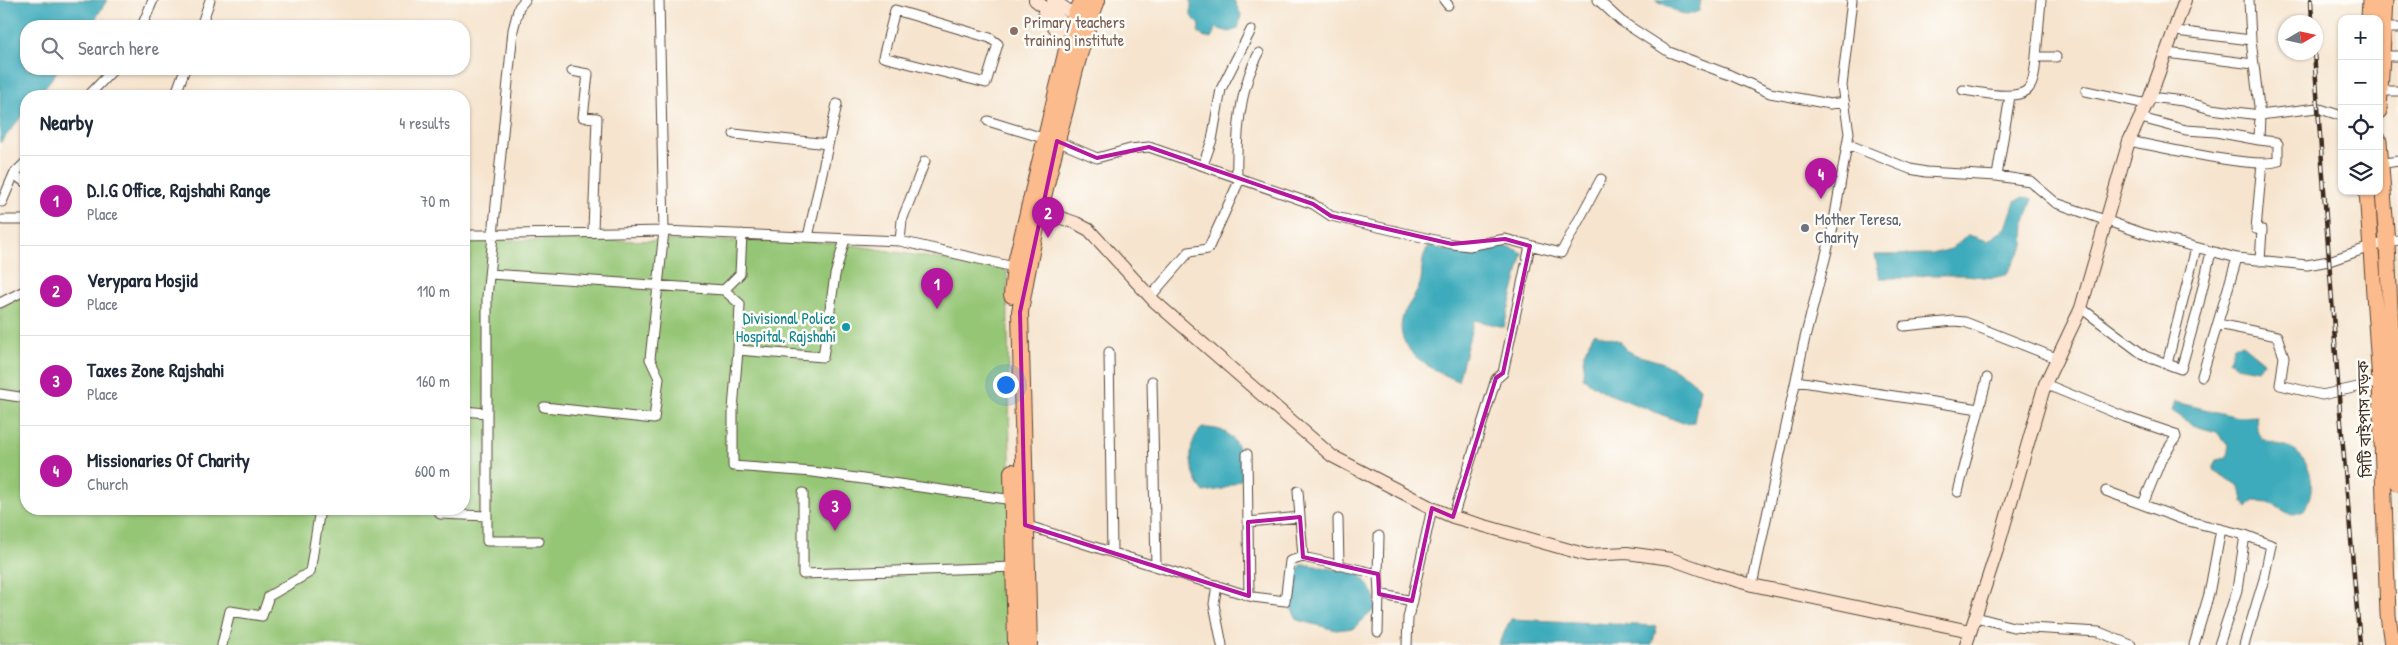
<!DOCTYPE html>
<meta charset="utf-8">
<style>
body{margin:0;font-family:"Patrick Hand","Noto Sans Bengali",sans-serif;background:#f2f2f3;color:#1f2937}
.controls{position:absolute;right:15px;top:15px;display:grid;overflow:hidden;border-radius:10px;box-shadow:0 1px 4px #0004}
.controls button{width:45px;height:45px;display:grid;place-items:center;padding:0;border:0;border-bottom:1px solid #e0e1e3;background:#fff;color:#1f2937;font:25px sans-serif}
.compass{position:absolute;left:2278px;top:15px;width:45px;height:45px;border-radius:50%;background:#fff;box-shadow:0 1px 4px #0004;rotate:81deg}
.you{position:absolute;left:1005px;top:384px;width:18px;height:18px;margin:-12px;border:4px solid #fff;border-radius:50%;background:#1a73e8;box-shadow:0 0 0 8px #1a73e833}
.badge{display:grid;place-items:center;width:32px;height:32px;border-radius:50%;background:#b5179e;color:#fff;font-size:16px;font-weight:700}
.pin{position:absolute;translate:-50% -41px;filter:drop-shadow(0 1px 2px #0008)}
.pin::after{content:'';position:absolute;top:26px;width:18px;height:15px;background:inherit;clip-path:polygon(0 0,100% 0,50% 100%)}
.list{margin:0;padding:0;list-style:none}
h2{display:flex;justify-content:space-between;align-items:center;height:65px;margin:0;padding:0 20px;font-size:21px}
h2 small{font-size:16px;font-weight:400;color:#747a83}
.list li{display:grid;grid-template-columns:32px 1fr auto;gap:15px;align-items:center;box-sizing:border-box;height:90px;padding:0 20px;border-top:1px solid #e0e1e3}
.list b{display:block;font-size:19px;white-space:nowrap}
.list p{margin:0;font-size:16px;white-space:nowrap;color:#747a83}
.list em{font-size:16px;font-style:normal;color:#747a83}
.icon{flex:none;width:28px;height:28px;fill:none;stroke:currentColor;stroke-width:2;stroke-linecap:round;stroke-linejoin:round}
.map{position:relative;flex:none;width:2398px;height:645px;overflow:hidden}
.search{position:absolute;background:#fff;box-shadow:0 1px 4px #0004;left:20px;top:20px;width:450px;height:55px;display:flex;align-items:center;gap:12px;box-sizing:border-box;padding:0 18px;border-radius:20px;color:#747a83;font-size:19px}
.panel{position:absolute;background:#fff;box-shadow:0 1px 4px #0004;left:20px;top:90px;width:450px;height:425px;border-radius:20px}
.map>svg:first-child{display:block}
.green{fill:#95c676;stroke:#68784a}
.water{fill:#3dabbb;stroke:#3c6a6c}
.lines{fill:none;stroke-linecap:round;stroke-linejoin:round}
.street-casing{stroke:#574638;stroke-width:11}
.secondary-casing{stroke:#574638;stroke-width:14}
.primary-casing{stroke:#574638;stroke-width:17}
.highway-casing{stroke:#574638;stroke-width:18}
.street{stroke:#fff;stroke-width:9}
.secondary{stroke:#fde4d1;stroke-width:12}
.primary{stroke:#fbbb8c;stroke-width:15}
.highway{stroke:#fbbb8c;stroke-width:16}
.rail-casing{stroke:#3b2a1e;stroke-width:4.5}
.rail{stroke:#fdfcf7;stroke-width:2.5;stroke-dasharray:8;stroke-linecap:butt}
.marked{fill:none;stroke:#b5179e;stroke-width:4;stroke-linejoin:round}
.education-dot{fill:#8d6e63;stroke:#fdfcf7;stroke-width:2}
.worship-dot{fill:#6b7280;stroke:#fdfcf7;stroke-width:2}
.culture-dot{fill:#0f9aa8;stroke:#fdfcf7;stroke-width:2}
.labels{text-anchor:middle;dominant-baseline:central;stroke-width:5;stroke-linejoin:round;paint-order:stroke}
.education-label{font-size:16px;fill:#785e54;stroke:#fdfcf7;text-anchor:start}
.worship-label{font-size:16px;fill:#5b616d;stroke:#fdfcf7;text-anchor:start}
.culture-label{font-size:16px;fill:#0d838f;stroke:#fdfcf7;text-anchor:end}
.street-label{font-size:16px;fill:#3b2a1e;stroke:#fdfcf7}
</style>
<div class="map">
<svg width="2398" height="645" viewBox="0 0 2398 645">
<rect width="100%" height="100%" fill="#fdfcf7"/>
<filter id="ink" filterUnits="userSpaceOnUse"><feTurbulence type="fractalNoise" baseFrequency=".02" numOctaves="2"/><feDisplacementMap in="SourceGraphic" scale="10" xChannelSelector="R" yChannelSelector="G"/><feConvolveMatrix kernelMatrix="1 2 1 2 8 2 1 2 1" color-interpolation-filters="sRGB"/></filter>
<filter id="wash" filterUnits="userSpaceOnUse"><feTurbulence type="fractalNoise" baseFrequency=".0096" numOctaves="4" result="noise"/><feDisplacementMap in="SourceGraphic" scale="20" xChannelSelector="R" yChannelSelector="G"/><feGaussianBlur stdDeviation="1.12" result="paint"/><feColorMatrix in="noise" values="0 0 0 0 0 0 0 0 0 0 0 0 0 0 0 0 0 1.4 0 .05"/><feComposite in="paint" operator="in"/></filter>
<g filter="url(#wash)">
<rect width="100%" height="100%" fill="#f6e4ce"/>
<path class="green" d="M 464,240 L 802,241 L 846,244 L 1007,270 L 1013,645 L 0,645 L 0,308 L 26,294 L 26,509 L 464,509 Z"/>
<path class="water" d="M 0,0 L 107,0 L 91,26 L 26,26 L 26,69 L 59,69 L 38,96 L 26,96 L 26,111 L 0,143 Z
M 1191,0 L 1234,0 L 1241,15 L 1238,29 L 1229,32 L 1216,28 L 1211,38 L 1202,36 L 1198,31 L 1200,25 L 1191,16 Z
M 1655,0 L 1701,0 L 1699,11 C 1680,20 1671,6 1655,0 Z
M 2023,197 L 2033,199 L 2025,221 L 2024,245 L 2006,275 L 1992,278 L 1966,275 L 1926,275 L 1909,278 L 1880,278 L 1875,255 L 1932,254 L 1951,249 L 1968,235 L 1988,241 L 2006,228 L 2015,201 Z
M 1429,245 C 1436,247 1445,251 1453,251 C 1482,251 1493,238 1523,253 L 1504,327 L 1474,320 L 1458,381 C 1431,369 1390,350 1404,313 C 1408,305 1414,298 1418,289 C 1425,274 1418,262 1429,245 Z
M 1594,333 L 1620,341 L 1625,349 L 1636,355 L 1661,362 L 1688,377 L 1700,388 L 1694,422 L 1683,423 L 1604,392 L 1583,378 L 1584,353 Z
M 2242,344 L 2264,362 L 2258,370 L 2236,366 L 2229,360 L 2234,346 Z
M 2175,402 L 2238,417 L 2256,416 C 2257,421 2256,428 2258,432 C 2264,447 2285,442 2295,451 C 2315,467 2315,491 2304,511 L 2291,515 L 2269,502 L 2253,501 L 2247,508 L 2243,501 L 2240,486 L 2213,470 L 2216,460 L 2227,458 L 2229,444 L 2222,439 L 2217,432 L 2194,426 L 2175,413 L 2172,411 Z
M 1202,428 C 1210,428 1219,428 1226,433 C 1239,442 1248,465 1242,479 L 1223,489 L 1204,492 C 1189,475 1185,443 1202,428 Z
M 1301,565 L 1310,565 L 1360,574 L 1374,594 L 1376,608 L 1354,628 L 1336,630 L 1298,620 L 1291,608 L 1295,580 Z
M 1511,619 L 1657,626 L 1652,645 L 1498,645 Z"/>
</g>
<g filter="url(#ink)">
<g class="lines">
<g class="street-casing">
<path id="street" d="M 525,0 L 519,7 L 513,30 L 487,297 L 487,541 L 539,541
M 1444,0 L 1448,5
M 1598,0 L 1621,21 L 1669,52 L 1730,75 L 1770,93 L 1830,104 L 1844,102
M 2249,0 L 2251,40 L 2260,115 L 2317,108 L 2342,116
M 895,10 L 990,38 L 998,44 L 986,83 L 883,57 Z
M 142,26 L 153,0
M 201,26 L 210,0
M 2381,28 L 2398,28
M 2176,31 L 2251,40
M 2167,53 L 2253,64
M 2379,56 L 2398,56
M 2036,57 L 2041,0
M 572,71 L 588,74 L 583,117 L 597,118 L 593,231
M 1963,90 C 1979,92 2019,102 2029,88 C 2035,80 2035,67 2036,57 L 2056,57
M 2086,91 L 2147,104
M 2379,91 L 2398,91
M 88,96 L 114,69
M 175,96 L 185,69
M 2141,118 L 2186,130 L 2216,132 L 2259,140 L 2260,115 L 2211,109 L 2183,101 L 2150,97
M 988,121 L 1046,139
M 734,134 L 828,144
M 1057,141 L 1097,158 L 1130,149 L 1149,147 L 1313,204 L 1331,216 L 1452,244 L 1469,246 L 1505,239 L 1561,253 L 1601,179
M 2129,141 C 2156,146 2257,170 2278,161 L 2278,144 L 2276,142 L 2259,140
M 1847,144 L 1910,169 L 1926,172 L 1997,176 L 2030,181 L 2056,203 L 2142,233 L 2237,258 L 2307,265 L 2329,261 L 2373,246 L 2398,240
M 2379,164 L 2398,161
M 1203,165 L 1212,140 L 1221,89 L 1251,30
M 14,174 L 26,183
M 1997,176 L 2010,96
M 1237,177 C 1236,138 1239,88 1259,53
M 2,202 L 14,174 L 26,162
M 3,220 L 26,220
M 464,235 L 664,231 L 900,241 L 1018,268
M 808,237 L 837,104
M 900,241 L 902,220 L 925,161
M 2260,261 L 2262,230 L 2256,229 L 2262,163
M 490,274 L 724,290 L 740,274 L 742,234
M 724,290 L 740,304 L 738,350 L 823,357 L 835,275 L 845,239
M 1150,297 L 1189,252 L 1208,249 L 1240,179
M 0,303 L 26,290
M 2081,308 L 2145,356 L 2181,369 L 2196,316 L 2211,252
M 2218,324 L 2277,336 L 2284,357 L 2280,385 L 2322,395 L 2380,382
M 1904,326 L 1954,321 L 1965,322 L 2056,358
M 738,350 L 733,409 L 733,466 L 813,472 L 1013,500
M 1109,352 L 1112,552
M 2167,364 L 2196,248
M 2202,376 L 2237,258
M 1152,381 L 1156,566
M 1796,381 L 1979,409
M 2045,384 L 2125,417 L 2175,434 L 2176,437 L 2161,460 L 2143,504
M 0,394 L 26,398
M 544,407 L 654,419 L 659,378 L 650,359 L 664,231 L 659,0
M 464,411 L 486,413
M 1247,454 L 1249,596
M 1298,491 L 1303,557
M 2106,491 L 2184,520 L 2245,535 L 2237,590 L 2219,645
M 1958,492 L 1987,378
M 803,493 L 803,574 L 1016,567
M 440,514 L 487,516
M 1453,517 L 1496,379 L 1503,373 L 1530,246
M 1338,519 L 1339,566
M 1248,522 L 1300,517
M 1025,525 L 1253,597 L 1285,601 L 1290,561 L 1303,557 L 1378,574 L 1379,594 L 1412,601
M 1378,574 L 1379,536
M 1217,585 L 1214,604 L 1222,645
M 1752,585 L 1804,342 L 1833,227 L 1849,133 L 1842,86 L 1852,0
M 1976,617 L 2013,627 L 2099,632 L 2131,645
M 1378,632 L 1379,594
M 222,645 L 230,611 L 262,616 L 269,596 L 310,572 L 320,509
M 1407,645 L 1408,618 L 1432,508
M 2194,645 L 2209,594 L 2221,529
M 2244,645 L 2264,579 L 2271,545 L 2245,535"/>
</g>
<g class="secondary-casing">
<path id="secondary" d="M 1035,0 L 1078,34
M 1053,0 L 1082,20
M 1044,12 L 1068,47
M 1033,208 L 1076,223 L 1089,230 L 1154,301 L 1332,456 L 1432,508 L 1453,517 L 1587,555 L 1627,553 L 1671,559 L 1713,574 L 1752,585 L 1970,631
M 1966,645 L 1998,547 L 2045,384 L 2081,308 L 2129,141 L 2150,97 L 2185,0"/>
</g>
<g class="primary-casing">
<path id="primary" d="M 2369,19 L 2370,0
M 2379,111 L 2385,0
M 2379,141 L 2387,243 L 2398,483
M 2367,191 L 2380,382 L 2388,615 L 2392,645"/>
</g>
<g class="highway-casing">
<path id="highway" d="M 1012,295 L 1015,267 L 1075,16 L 1083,0
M 1012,472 L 1016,645
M 1029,645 L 1020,312 C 1031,244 1047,177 1065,110 C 1074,73 1083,36 1097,0"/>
</g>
<use href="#street" class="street"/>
<use href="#secondary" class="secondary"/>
<use href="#primary" class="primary"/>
<use href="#highway" class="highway"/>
<g class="rail-casing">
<path id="rail" d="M 2311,0 L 2312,22
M 2314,52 L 2340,411 L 2360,645"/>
</g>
<use href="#rail" class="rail"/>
</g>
</g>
<path class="marked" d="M 1057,141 L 1097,158 L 1149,147 L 1313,204 L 1331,216 L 1452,244 L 1505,239 L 1530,246 L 1503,373 L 1496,378 L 1453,517 L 1432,508 L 1412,601 L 1379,594 L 1378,574 L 1303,557 L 1300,517 L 1248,522 L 1249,596 L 1025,525 L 1020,312 Z"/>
<circle class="education-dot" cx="1014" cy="31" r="5"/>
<circle class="worship-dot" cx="1805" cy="228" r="5"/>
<circle class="culture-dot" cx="846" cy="327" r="5"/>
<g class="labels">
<g class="education-label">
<text x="1024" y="22">Primary teachers<tspan x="1024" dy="18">training institute</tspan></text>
</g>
<g class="worship-label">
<text x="1815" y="219">Mother Teresa,<tspan x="1815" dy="18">Charity</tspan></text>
</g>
<g class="culture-label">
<text x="836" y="318">Divisional Police<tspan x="836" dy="18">Hospital, Rajshahi</tspan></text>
</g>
<g class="street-label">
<text transform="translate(2364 419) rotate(-92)">সিটি বাইপাস সড়ক</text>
</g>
</g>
</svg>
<div class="controls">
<button>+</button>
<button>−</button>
<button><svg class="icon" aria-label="locate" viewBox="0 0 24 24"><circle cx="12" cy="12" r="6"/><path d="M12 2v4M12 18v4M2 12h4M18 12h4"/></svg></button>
<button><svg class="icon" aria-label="layers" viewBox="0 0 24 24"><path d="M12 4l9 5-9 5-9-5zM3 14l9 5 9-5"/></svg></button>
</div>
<svg class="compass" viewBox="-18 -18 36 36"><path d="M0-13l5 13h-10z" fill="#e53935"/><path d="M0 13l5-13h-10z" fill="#747a83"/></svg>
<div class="you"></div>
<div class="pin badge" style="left:937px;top:309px">1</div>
<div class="pin badge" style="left:1048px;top:238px">2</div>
<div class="pin badge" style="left:835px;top:531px">3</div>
<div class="pin badge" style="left:1821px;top:199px">4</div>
<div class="search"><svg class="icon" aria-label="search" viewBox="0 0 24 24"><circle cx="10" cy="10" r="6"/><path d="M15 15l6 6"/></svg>Search here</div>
<section class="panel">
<h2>Nearby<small>4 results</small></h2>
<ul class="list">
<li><span class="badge">1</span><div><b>D.I.G Office, Rajshahi Range</b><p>Place</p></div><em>70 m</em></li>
<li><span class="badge">2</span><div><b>Verypara Mosjid</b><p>Place</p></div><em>110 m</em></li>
<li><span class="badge">3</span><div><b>Taxes Zone Rajshahi</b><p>Place</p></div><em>160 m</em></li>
<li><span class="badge">4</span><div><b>Missionaries Of Charity</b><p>Church</p></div><em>600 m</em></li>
</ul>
</section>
</div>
